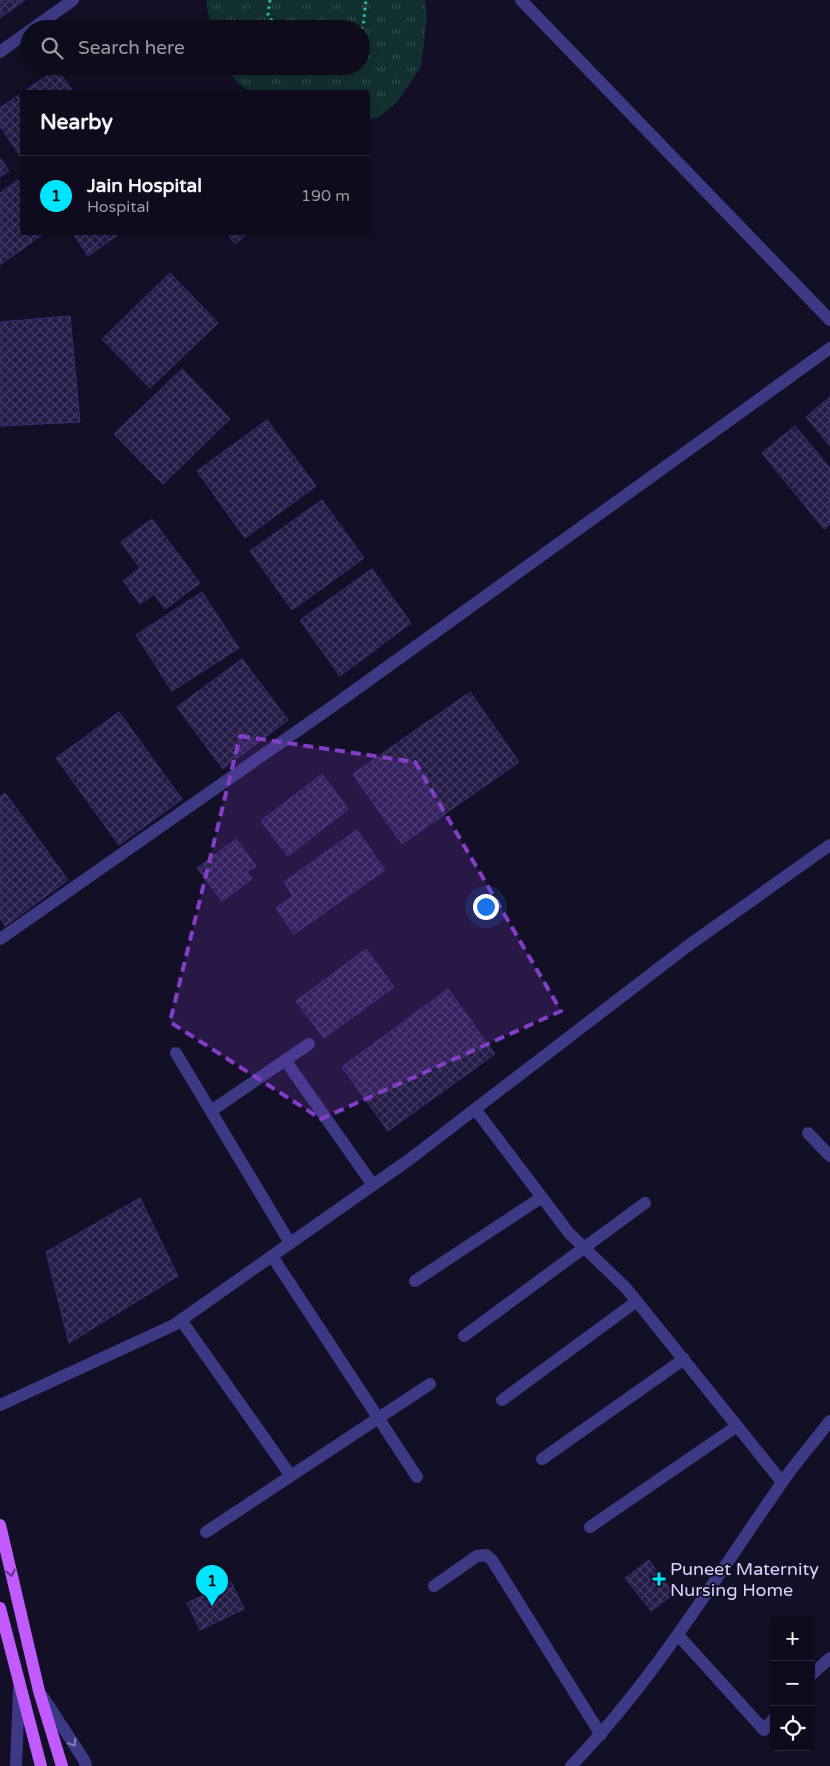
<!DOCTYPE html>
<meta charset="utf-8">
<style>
body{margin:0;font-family:"Varela Round",sans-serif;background:#1c1929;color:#f1f3f6}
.controls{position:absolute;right:15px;bottom:15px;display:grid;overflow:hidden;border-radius:5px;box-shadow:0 2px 12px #0003}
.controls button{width:45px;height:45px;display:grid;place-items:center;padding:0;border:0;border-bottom:1px solid #2e2b3b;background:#0e0b1c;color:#f1f3f6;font:25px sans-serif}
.you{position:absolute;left:485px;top:906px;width:18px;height:18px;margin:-12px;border:4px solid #fff;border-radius:50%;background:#1a73e8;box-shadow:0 0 0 8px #1a73e833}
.badge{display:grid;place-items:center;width:32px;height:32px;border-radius:50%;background:#00e5ff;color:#111;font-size:16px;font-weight:700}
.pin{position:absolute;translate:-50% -41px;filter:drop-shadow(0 1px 2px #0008)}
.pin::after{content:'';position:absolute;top:26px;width:18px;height:15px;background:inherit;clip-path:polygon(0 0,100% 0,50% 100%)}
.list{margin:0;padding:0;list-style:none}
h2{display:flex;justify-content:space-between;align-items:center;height:65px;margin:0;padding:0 20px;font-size:21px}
h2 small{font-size:16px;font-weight:400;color:#9b9ba3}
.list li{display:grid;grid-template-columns:32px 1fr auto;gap:15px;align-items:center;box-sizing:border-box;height:80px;padding:0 20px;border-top:1px solid #2e2b3b}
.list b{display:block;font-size:19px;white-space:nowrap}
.list p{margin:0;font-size:16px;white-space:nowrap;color:#9b9ba3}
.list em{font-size:16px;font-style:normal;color:#9b9ba3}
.icon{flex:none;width:28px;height:28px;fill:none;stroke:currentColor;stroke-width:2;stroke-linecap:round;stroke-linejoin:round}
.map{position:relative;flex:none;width:830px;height:1766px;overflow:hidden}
.search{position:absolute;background:#0e0b1c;box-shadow:0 2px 12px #0003;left:20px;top:20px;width:350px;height:55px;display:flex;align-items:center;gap:12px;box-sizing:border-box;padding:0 18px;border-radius:28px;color:#9b9ba3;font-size:19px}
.panel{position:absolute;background:#0e0b1c;box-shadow:0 2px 12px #0003;left:20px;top:90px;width:350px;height:145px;border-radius:5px}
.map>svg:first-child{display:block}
.park{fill:url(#park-tufts)}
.building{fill:url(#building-cross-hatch);stroke:#3b2d73}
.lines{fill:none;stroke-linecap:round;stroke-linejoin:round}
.path{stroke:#2fb8b0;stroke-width:3;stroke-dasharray:2.5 4;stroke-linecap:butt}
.minor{stroke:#3d3a85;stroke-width:12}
.major{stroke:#c25bff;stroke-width:12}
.oneway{stroke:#623188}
.oneway2{stroke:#837fbc}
.marked{fill:#843dc5;fill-opacity:0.2;stroke:#843dc5;stroke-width:4;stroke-dasharray:10 6;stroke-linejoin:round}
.poi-dot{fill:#00e5ff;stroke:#130f26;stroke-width:2}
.labels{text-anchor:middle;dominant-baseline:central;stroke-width:4;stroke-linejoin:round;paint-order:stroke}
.poi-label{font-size:18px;fill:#d9d4ff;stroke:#130f26;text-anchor:start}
</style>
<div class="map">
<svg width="830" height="1766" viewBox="0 0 830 1766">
<defs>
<pattern id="park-tufts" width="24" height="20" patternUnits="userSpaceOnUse" patternTransform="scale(1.25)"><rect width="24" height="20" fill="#12302f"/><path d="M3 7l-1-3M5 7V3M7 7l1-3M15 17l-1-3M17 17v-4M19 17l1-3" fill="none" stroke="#344d4e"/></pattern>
<pattern id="building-cross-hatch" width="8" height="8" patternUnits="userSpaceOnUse" patternTransform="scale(1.25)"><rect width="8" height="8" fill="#241b47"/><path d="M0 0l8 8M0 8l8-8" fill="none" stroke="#433b63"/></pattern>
</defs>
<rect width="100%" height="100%" fill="#130f26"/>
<path class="park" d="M 207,0 L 425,0 L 427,16 L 421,67 L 398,101 L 379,117 L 368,119 L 368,92 L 251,92 L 236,82 L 227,66 L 361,66 L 361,29 L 212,29 L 206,3 Z"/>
<path class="building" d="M 0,0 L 25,0 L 0,18 Z
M 57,69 L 73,92 L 23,92 Z
M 22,93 L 22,159 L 0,126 L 0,108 Z
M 0,158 L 9,171 L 0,177 Z
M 18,180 L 22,186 L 22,232 L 46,232 L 0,265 L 0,193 Z
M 72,232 L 122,232 L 88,256 Z
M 226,232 L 249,232 L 235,244 Z
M 170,273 L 218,323 L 150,388 L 102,339 Z
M 70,316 L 80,422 L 0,426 L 0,322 Z
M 182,369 L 230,419 L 163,484 L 114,434 Z
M 830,397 L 830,446 L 806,417 Z
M 267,420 L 316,486 L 245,538 L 197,471 Z
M 795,426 L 830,468 L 830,524 L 824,529 L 762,453 Z
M 322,500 L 364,558 L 292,610 L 250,551 Z
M 152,519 L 200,583 L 165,609 L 154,594 L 140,604 L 123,581 L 140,568 L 121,542 Z
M 372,569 L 411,623 L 340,676 L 300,620 Z
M 202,592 L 239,648 L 172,691 L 136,635 Z
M 242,659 L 288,720 L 223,769 L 177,707 Z
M 470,692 L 519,762 L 402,844 L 353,774 Z
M 119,712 L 182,799 L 119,845 L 56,758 Z
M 322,774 L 348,809 L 288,856 L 261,821 Z
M 5,793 L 68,880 L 5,926 L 0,918 L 0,797 Z
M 357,830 L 385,870 L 294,934 L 276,908 L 293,896 L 284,882 Z
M 236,839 L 256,866 L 247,872 L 252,879 L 222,901 L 197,868 Z
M 366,949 L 394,987 L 324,1038 L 296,1001 Z
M 448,989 L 495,1054 L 388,1131 L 342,1067 Z
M 140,1198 L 178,1276 L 69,1343 L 46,1252 Z
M 649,1560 L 674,1594 L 651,1611 L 625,1578 Z
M 231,1582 L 244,1609 L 200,1630 L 187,1603 Z"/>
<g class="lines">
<path class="path" d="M 270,0 L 268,15 L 278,29
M 361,29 L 363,27 L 366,0"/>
<path class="minor" d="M 521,0 L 830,320
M 32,29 L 73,0
M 0,52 L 29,31
M 0,939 L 333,706 L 830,348
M 176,1053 L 290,1243
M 285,1060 L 373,1185
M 475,1109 L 569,1233 L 626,1288 L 782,1482
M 211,1111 L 309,1044
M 808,1133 L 830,1156
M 272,1256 L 417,1477
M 415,1281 L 542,1197
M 181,1320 L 291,1476
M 464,1336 L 645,1203
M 502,1400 L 637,1301
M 0,1405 L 174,1325 L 181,1320 L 410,1159 L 689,945 L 830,845
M 542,1459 L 684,1359
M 590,1527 L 737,1426
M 206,1532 L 430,1384
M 434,1586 L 477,1556 L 486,1555 L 492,1560 L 601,1735
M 678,1635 L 764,1730 L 774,1718
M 811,1675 L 830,1658
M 43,1697 L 84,1760 L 86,1766
M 16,1766 L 19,1689
M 571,1766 C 653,1681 714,1580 781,1484 C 796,1462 814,1442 830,1421"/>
<path class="major" d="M 0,1525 L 39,1691 L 62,1766
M 0,1608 L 41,1766"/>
</g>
<defs><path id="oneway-chevron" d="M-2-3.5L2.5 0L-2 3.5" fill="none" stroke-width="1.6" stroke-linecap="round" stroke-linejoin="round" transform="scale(1.25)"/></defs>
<use class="oneway" href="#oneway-chevron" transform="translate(11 1573) rotate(77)"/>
<use class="oneway2" href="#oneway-chevron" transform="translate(73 1743) rotate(57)"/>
<path class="marked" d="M 240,736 L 415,762 L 561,1011 L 321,1119 L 170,1022 Z"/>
<path class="poi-dot" d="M656.5 1571.5h5v5h5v5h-5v5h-5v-5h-5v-5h5z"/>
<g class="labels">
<g class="poi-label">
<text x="670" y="1569">Puneet Maternity<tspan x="670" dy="21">Nursing Home</tspan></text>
</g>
</g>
</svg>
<div class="controls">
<button>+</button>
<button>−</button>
<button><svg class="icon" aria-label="locate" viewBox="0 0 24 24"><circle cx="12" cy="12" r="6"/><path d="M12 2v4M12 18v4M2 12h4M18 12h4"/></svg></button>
</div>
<div class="you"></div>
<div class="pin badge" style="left:212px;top:1606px">1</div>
<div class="search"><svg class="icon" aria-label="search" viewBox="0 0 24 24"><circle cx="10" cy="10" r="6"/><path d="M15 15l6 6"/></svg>Search here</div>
<section class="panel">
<h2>Nearby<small></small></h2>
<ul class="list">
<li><span class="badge">1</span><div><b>Jain Hospital</b><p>Hospital</p></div><em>190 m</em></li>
</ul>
</section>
</div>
